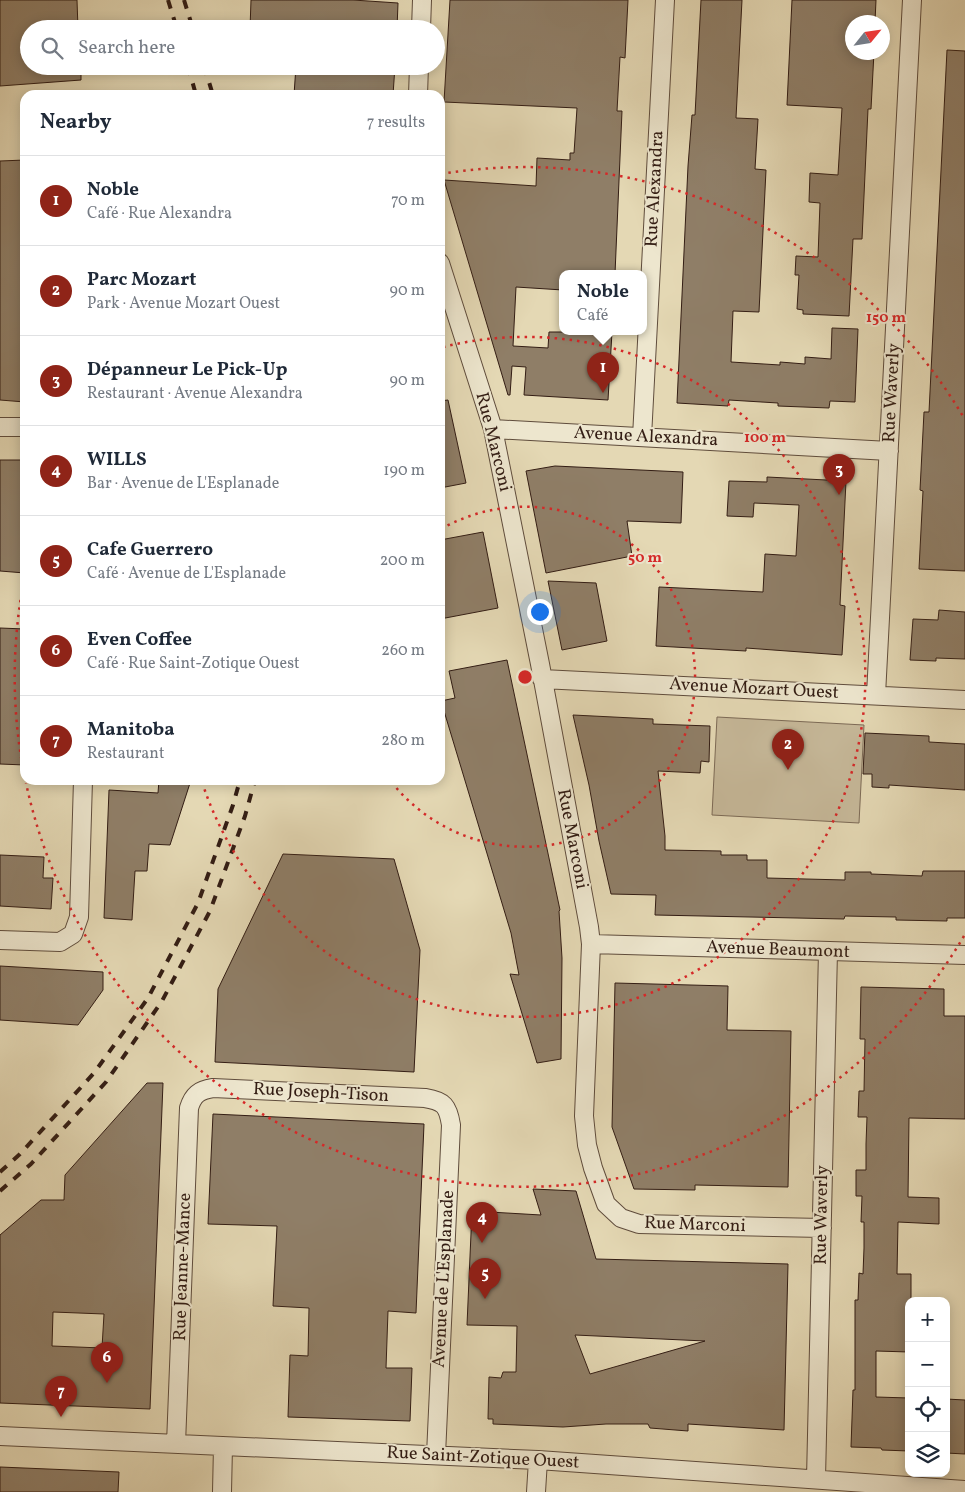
<!DOCTYPE html>
<meta charset="utf-8">
<style>
body{margin:0;font-family:Vollkorn,serif;background:#f2f2f3;color:#1f2937}
.controls{position:absolute;right:15px;bottom:15px;display:grid;overflow:hidden;border-radius:10px;box-shadow:0 2px 12px #0003}
.controls button{width:45px;height:45px;display:grid;place-items:center;padding:0;border:0;border-bottom:1px solid #e0e1e3;background:#fff;color:#1f2937;font:25px sans-serif}
.compass{position:absolute;left:845px;top:15px;width:45px;height:45px;border-radius:50%;background:#fff;box-shadow:0 2px 12px #0003;rotate:60deg}
.you{position:absolute;left:539px;top:611px;width:18px;height:18px;margin:-12px;border:4px solid #fff;border-radius:50%;background:#1a73e8;box-shadow:0 0 0 8px #1a73e833}
.badge{display:grid;place-items:center;width:32px;height:32px;border-radius:50%;background:#8f2418;color:#fff;font-size:16px;font-weight:700}
.pin{position:absolute;translate:-50% -41px;filter:drop-shadow(0 1px 2px #0008)}
.pin::after{content:'';position:absolute;top:26px;width:18px;height:15px;background:inherit;clip-path:polygon(0 0,100% 0,50% 100%)}
.popup{position:absolute;left:559px;top:270px;width:88px;height:65px;box-sizing:border-box;display:grid;place-content:center;border-radius:10px;background:#fff;filter:drop-shadow(0 1px 4px #0005);font-size:16px;white-space:nowrap;color:#747a83}
.popup b{font-size:19px;color:#1f2937}
.popup::after{content:'';position:absolute;left:50%;top:100%;margin-left:-10px;border:10px solid transparent;border-top-color:#fff}
.list{margin:0;padding:0;list-style:none}
h2{display:flex;justify-content:space-between;align-items:center;height:65px;margin:0;padding:0 20px;font-size:21px}
h2 small{font-size:16px;font-weight:400;color:#747a83}
.list li{display:grid;grid-template-columns:32px 1fr auto;gap:15px;align-items:center;box-sizing:border-box;height:90px;padding:0 20px;border-top:1px solid #e0e1e3}
.list b{display:block;font-size:19px;white-space:nowrap}
.list p{margin:0;font-size:16px;white-space:nowrap;color:#747a83}
.list em{font-size:16px;font-style:normal;color:#747a83}
.icon{flex:none;width:28px;height:28px;fill:none;stroke:currentColor;stroke-width:2;stroke-linecap:round;stroke-linejoin:round}
.map{position:relative;flex:none;width:965px;height:1492px;overflow:hidden}
.search{position:absolute;background:#fff;box-shadow:0 2px 12px #0003;left:20px;top:20px;width:425px;height:55px;display:flex;align-items:center;gap:12px;box-sizing:border-box;padding:0 18px;border-radius:28px;color:#747a83;font-size:19px}
.panel{position:absolute;background:#fff;box-shadow:0 2px 12px #0003;left:20px;top:90px;width:425px;height:695px;border-radius:15px}
.map>svg:first-child{display:block}
.green{fill:#c6b899;stroke:#7c6a56}
.building{fill:#8f7e67;stroke:#331d14;fill-rule:evenodd}
.lines{fill:none;stroke-linecap:round;stroke-linejoin:round}
.street-casing{stroke:#5f4c3c;stroke-width:20}
.street{stroke:#ede6ce;stroke-width:18}
.rail{stroke:#331d14;stroke-width:4;stroke-dasharray:9 9;stroke-linecap:butt}
.ring{fill:none;stroke:#d62828;stroke-width:2.5;stroke-dasharray:2.5 5}
.labels{text-anchor:middle;dominant-baseline:central;stroke-width:4;stroke-linejoin:round;paint-order:stroke}
.street-label{font-size:18px;fill:#331d14;stroke:#ede6ce}
.centre{fill:#d62828;stroke:#ede6ce;stroke-width:2.5}
.ring-label{font-size:15px;text-anchor:middle;font-weight:bold;fill:#d62828;stroke:#ede6ce;stroke-width:4;stroke-linejoin:round;paint-order:stroke}
</style>
<div class="map">
<svg width="965" height="1492" viewBox="0 0 965 1492">
<rect width="100%" height="100%" fill="#e4d8b4"/>
<filter id="stains"><feTurbulence type="fractalNoise" baseFrequency=".004" numOctaves="4"/><feColorMatrix values="0 0 0 0 .2 0 0 0 0 .09 0 0 0 0 .02 0 0 0 .5 -.17"/></filter>
<radialGradient id="worn" r=".72"><stop offset=".6" stop-color="#630" stop-opacity="0"/><stop offset="1" stop-color="#630" stop-opacity=".3"/></radialGradient>
<path class="green" d="M 717,717 L 864,725 L 859,823 L 712,815 Z"/>
<path class="building" d="M 0,0 L 77,0 L 78,29 L 29,29 L 29,66 L 81,66 L 81,80 L 0,86 Z
M 251,0 L 353,0 L 398,3 L 397,29 L 250,29 Z
M 450,0 L 628,0 L 625,58 L 620,57 L 617,111 L 622,111 L 615,274 L 563,274 L 563,290 L 516,287 L 513,346 L 548,348 L 549,332 L 612,332 L 608,400 L 524,395 L 526,367 L 512,366 L 510,395 L 508,395 L 444,180 L 536,186 L 537,158 L 570,160 L 570,153 L 574,153 L 577,108 L 444,102 Z
M 701,0 L 742,0 L 736,118 L 758,119 L 755,169 L 766,170 L 759,312 L 733,311 L 731,362 L 780,365 L 780,362 L 805,364 L 805,357 L 831,359 L 832,328 L 858,329 L 855,402 L 830,401 L 829,408 L 778,406 L 778,403 L 729,400 L 728,406 L 677,403 L 688,166 L 692,115 L 695,115 Z
M 792,0 L 876,0 L 875,22 L 852,22 L 852,52 L 874,52 L 871,109 L 868,109 L 862,239 L 853,239 L 849,316 L 803,314 L 803,310 L 797,309 L 799,275 L 795,275 L 796,256 L 818,257 L 820,203 L 809,202 L 810,173 L 838,175 L 842,108 L 787,105 Z
M 947,50 L 965,51 L 965,571 L 919,569 L 923,491 L 920,490 L 924,412 L 929,412 Z
M 296,66 L 395,66 L 393,95 L 294,95 Z
M 25,160 L 25,402 L 0,400 L 0,161 Z
M 448,400 L 466,483 L 440,488 L 440,401 Z
M 0,460 L 25,460 L 25,573 L 0,571 Z
M 555,466 L 683,472 L 681,523 L 627,521 L 632,556 L 546,573 L 526,471 Z
M 767,477 L 846,481 L 840,605 L 845,606 L 842,655 L 746,648 L 746,651 L 656,646 L 659,587 L 763,592 L 765,554 L 796,556 L 799,505 L 754,503 L 753,517 L 727,516 L 729,481 L 767,482 Z
M 483,532 L 498,608 L 440,619 L 440,540 Z
M 548,581 L 596,583 L 607,641 L 562,650 Z
M 939,610 L 965,612 L 965,659 L 936,658 L 936,661 L 910,660 L 913,619 L 938,620 Z
M 0,628 L 25,629 L 25,765 L 0,764 Z
M 507,660 L 560,910 L 559,911 L 562,958 L 561,1059 L 537,1063 L 510,974 L 519,975 L 511,933 L 441,701 L 455,698 L 449,671 Z
M 573,715 L 653,719 L 653,724 L 710,726 L 709,762 L 701,761 L 700,773 L 658,771 L 665,836 L 665,850 L 721,851 L 721,855 L 747,855 L 747,860 L 767,860 L 767,878 L 845,880 L 845,872 L 871,872 L 871,874 L 922,876 L 923,871 L 965,871 L 965,918 L 947,918 L 947,921 L 896,920 L 896,917 L 845,916 L 844,919 L 655,915 L 656,895 L 611,894 L 599,841 L 589,785 Z
M 865,733 L 929,736 L 929,742 L 965,744 L 965,790 L 889,785 L 889,788 L 872,787 L 872,774 L 863,774 Z
M 159,780 L 191,780 L 170,845 L 149,844 L 147,871 L 135,871 L 132,920 L 104,918 L 109,790 L 158,793 Z
M 283,854 L 394,859 L 420,950 L 414,1072 L 215,1062 L 218,989 Z
M 0,855 L 44,857 L 43,878 L 53,878 L 51,909 L 0,906 Z
M 0,966 L 103,972 L 103,990 L 78,1025 L 0,1020 Z
M 615,983 L 728,986 L 727,1030 L 791,1031 L 788,1187 L 695,1185 L 695,1190 L 634,1189 L 612,1127 Z
M 861,987 L 944,989 L 944,1016 L 965,1016 L 965,1119 L 909,1118 L 908,1197 L 939,1198 L 939,1224 L 898,1222 L 897,1274 L 911,1274 L 911,1301 L 909,1301 L 909,1352 L 876,1351 L 876,1397 L 909,1398 L 909,1451 L 882,1450 L 881,1448 L 851,1447 L 853,1390 L 855,1390 L 855,1300 L 858,1300 L 859,1273 L 863,1274 L 864,1248 L 864,1222 L 861,1222 L 862,1196 L 856,1196 L 856,1170 L 866,1170 L 866,1144 L 867,1117 L 858,1117 L 859,1091 L 864,1091 L 865,1039 L 860,1039 Z
M 147,1083 L 163,1083 L 150,1409 L 0,1403 L 0,1235 L 41,1200 L 64,1200 L 65,1175 ZM 53,1312 L 104,1314 L 102,1348 L 52,1346 Z
M 213,1114 L 424,1124 L 416,1313 L 388,1311 L 386,1368 L 412,1368 L 410,1421 L 288,1417 L 290,1355 L 308,1356 L 309,1308 L 273,1306 L 277,1226 L 208,1224 Z
M 533,1189 L 576,1191 L 596,1259 L 788,1264 L 784,1430 L 688,1424 L 688,1431 L 650,1428 L 648,1424 L 606,1424 L 563,1427 L 493,1424 L 493,1419 L 488,1419 L 489,1377 L 501,1378 L 503,1372 L 516,1372 L 517,1326 L 467,1325 L 472,1211 L 541,1215 ZM 575,1335 L 705,1341 L 590,1374 Z
M 946,1399 L 965,1400 L 965,1454 L 946,1453 Z
M 0,1467 L 119,1472 L 118,1492 L 0,1492 Z"/>
<g class="lines">
<g class="street-casing">
<path id="street" d="M 421,29 L 422,0
M 418,95 L 419,66
M 440,263 L 493,429 L 540,664 L 589,927 L 591,944 L 584,1116 L 587,1145 L 593,1168 L 606,1204 L 621,1218 L 639,1224 L 822,1228
M 0,427 L 25,427
M 493,429 L 889,451
M 642,437 L 665,0
M 542,679 L 965,700
M 876,695 L 912,0
M 0,940 L 60,942 L 73,934 L 79,917 L 83,780
M 591,944 L 965,955
M 0,1436 L 538,1460 L 965,1490
M 176,1444 L 189,1108 C 193,1095 199,1090 213,1088 L 425,1098 C 444,1101 448,1106 451,1125 L 436,1455
M 816,1479 L 828,951
M 222,1492 L 223,1446
M 536,1492 L 538,1460"/>
</g>
<use href="#street" class="street"/>
<path class="rail" d="M 168,0 L 177,29
M 184,0 L 193,29
M 188,66 L 196,95
M 204,66 L 213,95
M 0,1172 L 20,1154 L 94,1073 L 148,998 L 198,903 L 233,805 L 240,780
M 0,1191 L 31,1164 L 106,1082 L 162,1001 L 210,911 L 245,816 L 255,780"/>
</g>
<g class="ring">
<path d="M441 529A170 170 0 1 1 390 780"/>
<path d="M443 347A340 340 0 1 1 202 782"/>
<path d="M964 936A510 510 0 0 1 26 783M24 774A510 510 0 0 1 24 580M441 174A510 510 0 0 1 964 418"/>
</g>
<g class="labels">
<g class="street-label">
<text transform="translate(655 189) rotate(-87)">Rue Alexandra</text>
<text transform="translate(892 393) rotate(-87)">Rue Waverly</text>
<text transform="translate(646 437) rotate(3)">Avenue Alexandra</text>
<text transform="translate(493 442) rotate(76)">Rue Marconi</text>
<text transform="translate(754 689) rotate(3)">Avenue Mozart Ouest</text>
<text transform="translate(572 839) rotate(79)">Rue Marconi</text>
<text transform="translate(778 950) rotate(2)">Avenue Beaumont</text>
<text transform="translate(321 1093) rotate(3)">Rue Joseph-Tison</text>
<text transform="translate(822 1215) rotate(-89)">Rue Waverly</text>
<text transform="translate(695 1225) rotate(2)">Rue Marconi</text>
<text transform="translate(183 1267) rotate(-88)">Rue Jeanne-Mance</text>
<text transform="translate(444 1279) rotate(-87)">Avenue de L'Esplanade</text>
<text transform="translate(483 1458) rotate(3)">Rue Saint-Zotique Ouest</text>
</g>
</g>
<circle cx="525" cy="677" r="8" class="centre"/>
<g class="ring-label">
<text x="886" y="322">150 m</text>
<text x="765" y="442">100 m</text>
<text x="645" y="562">50 m</text>
</g>
<rect width="100%" height="100%" filter="url(#stains)"/>
<rect width="100%" height="100%" fill="url(#worn)"/>
</svg>
<div class="controls">
<button>+</button>
<button>−</button>
<button><svg class="icon" aria-label="locate" viewBox="0 0 24 24"><circle cx="12" cy="12" r="6"/><path d="M12 2v4M12 18v4M2 12h4M18 12h4"/></svg></button>
<button><svg class="icon" aria-label="layers" viewBox="0 0 24 24"><path d="M12 4l9 5-9 5-9-5zM3 14l9 5 9-5"/></svg></button>
</div>
<svg class="compass" viewBox="-18 -18 36 36"><path d="M0-13l5 13h-10z" fill="#e53935"/><path d="M0 13l5-13h-10z" fill="#747a83"/></svg>
<div class="you"></div>
<div class="pin badge" style="left:603px;top:393px">1</div>
<div class="popup"><b>Noble</b>Café</div>
<div class="pin badge" style="left:788px;top:770px">2</div>
<div class="pin badge" style="left:839px;top:495px">3</div>
<div class="pin badge" style="left:482px;top:1243px">4</div>
<div class="pin badge" style="left:485px;top:1299px">5</div>
<div class="pin badge" style="left:107px;top:1383px">6</div>
<div class="pin badge" style="left:61px;top:1417px">7</div>
<div class="search"><svg class="icon" aria-label="search" viewBox="0 0 24 24"><circle cx="10" cy="10" r="6"/><path d="M15 15l6 6"/></svg>Search here</div>
<section class="panel">
<h2>Nearby<small>7 results</small></h2>
<ul class="list">
<li><span class="badge">1</span><div><b>Noble</b><p>Café · Rue Alexandra</p></div><em>70 m</em></li>
<li><span class="badge">2</span><div><b>Parc Mozart</b><p>Park · Avenue Mozart Ouest</p></div><em>90 m</em></li>
<li><span class="badge">3</span><div><b>Dépanneur Le Pick-Up</b><p>Restaurant · Avenue Alexandra</p></div><em>90 m</em></li>
<li><span class="badge">4</span><div><b>WILLS</b><p>Bar · Avenue de L'Esplanade</p></div><em>190 m</em></li>
<li><span class="badge">5</span><div><b>Cafe Guerrero</b><p>Café · Avenue de L'Esplanade</p></div><em>200 m</em></li>
<li><span class="badge">6</span><div><b>Even Coffee</b><p>Café · Rue Saint-Zotique Ouest</p></div><em>260 m</em></li>
<li><span class="badge">7</span><div><b>Manitoba</b><p>Restaurant</p></div><em>280 m</em></li>
</ul>
</section>
</div>
